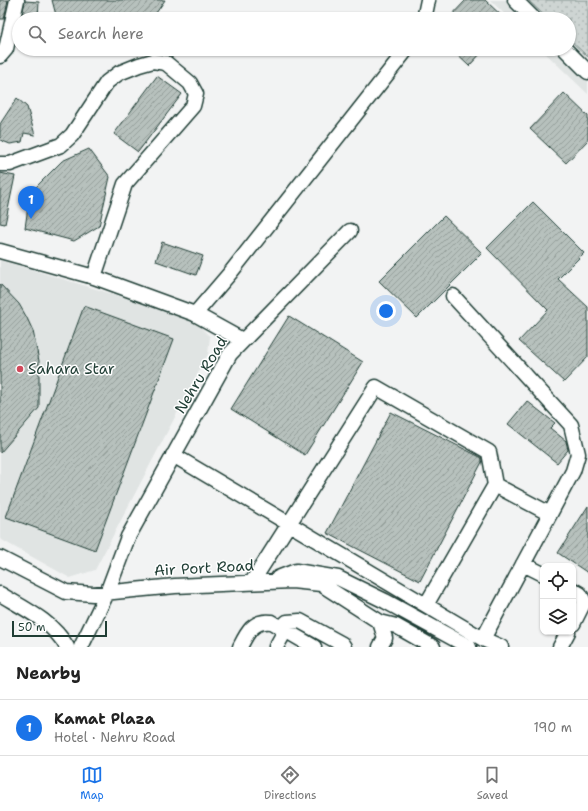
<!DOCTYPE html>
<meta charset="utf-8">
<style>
body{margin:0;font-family:"Shantell Sans",sans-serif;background:#f2f2f2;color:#222}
.controls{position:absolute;right:12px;bottom:12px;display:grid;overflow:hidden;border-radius:8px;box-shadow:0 1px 3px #0004}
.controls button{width:36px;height:36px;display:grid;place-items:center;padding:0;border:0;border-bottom:1px solid #e0e0e0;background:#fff;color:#222;font:20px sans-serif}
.scale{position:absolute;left:12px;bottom:10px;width:95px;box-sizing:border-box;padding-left:4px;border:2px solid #1f3d34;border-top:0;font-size:11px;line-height:14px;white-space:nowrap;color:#1f3d34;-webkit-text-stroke:3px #fff;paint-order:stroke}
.you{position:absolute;left:386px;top:311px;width:14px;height:14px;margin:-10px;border:3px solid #fff;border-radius:50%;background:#1a73e8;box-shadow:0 0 0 6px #1a73e833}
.badge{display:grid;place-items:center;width:26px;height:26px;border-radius:50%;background:#1a73e8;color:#fff;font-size:13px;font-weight:700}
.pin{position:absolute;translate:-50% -33px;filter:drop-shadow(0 1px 2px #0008)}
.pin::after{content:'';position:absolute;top:21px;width:14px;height:12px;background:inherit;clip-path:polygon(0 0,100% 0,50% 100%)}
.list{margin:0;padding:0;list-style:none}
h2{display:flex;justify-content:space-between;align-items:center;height:52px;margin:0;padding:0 16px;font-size:17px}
h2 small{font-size:13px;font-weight:400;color:#767676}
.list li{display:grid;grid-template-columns:26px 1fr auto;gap:12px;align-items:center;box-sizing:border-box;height:56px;padding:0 16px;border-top:1px solid #e0e0e0}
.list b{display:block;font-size:15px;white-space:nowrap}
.list p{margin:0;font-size:13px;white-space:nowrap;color:#767676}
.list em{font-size:13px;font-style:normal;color:#767676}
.icon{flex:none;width:22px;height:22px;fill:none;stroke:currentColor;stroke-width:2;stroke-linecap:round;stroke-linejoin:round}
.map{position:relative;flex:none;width:588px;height:647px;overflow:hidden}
.search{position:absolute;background:#fff;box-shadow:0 1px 3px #0004;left:12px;right:12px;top:12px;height:44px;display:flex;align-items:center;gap:10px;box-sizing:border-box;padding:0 14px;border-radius:22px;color:#767676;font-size:15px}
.sheet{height:108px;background:#fff}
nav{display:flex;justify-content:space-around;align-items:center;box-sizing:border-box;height:56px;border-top:1px solid #e0e0e0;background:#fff;font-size:11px;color:#767676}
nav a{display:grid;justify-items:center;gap:2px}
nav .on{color:#1a73e8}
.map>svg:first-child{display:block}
.built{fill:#e0e4e3}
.green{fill:url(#green-dots);stroke:#768984}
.building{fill:url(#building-hatch);stroke:#1f3d34}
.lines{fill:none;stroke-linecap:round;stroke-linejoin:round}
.minor-casing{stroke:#1f3d34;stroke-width:17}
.minor{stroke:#fff;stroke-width:14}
.poi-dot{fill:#d1495b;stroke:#fff;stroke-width:1.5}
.labels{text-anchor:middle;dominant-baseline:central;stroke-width:3;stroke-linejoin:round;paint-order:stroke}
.poi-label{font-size:15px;fill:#1f3d34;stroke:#fff;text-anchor:start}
.street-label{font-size:15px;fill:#1f3d34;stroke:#fff}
</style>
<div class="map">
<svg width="588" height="647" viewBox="0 0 588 647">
<defs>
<pattern id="green-dots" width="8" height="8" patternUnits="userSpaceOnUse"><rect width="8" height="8" fill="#ced5d3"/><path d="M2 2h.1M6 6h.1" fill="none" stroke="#b0b8b6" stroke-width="1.8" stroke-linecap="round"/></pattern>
<pattern id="building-hatch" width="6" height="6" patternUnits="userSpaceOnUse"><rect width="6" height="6" fill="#b7c1bd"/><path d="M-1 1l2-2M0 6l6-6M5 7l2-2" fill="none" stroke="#949e9a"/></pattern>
</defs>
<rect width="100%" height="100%" fill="#f2f3f3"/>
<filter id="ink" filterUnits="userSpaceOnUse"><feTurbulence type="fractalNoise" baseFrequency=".025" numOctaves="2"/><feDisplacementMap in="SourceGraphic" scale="8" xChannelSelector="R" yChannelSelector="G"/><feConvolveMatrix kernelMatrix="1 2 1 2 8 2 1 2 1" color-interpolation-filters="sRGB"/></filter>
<g filter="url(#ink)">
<path class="built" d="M 490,0 L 588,0 L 588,94 L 541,49 L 569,49 L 569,19 L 510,19 Z
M 0,260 L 192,318 L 210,337 L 208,354 L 95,570 L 70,578 L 0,539 Z"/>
<path class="green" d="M 528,0 L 588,0 L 588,57 L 569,39 L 569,19 L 548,19 Z"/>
<path class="building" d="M 0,0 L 8,0 L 4,19 L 0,19 Z
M 52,0 L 165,0 L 152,19 L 57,19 Z
M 466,0 L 485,0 L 505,19 L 448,19 Z
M 25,1 L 39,2 L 38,19 L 21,19 Z
M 451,49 L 485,49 L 469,66 Z
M 157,76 L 182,94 L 138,152 L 114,134 Z
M 564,93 L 588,116 L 588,140 L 566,163 L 530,129 Z
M 17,98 L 27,107 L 35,135 L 24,133 L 22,142 L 10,144 L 0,140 L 0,124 Z
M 89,149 L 110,177 L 99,226 L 74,241 L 25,228 L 30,193 L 62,161 Z
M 0,173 L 15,176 L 5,224 L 0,223 Z
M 533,202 L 584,253 L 558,279 L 588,307 L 588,357 L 564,382 L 519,341 L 548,310 L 487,248 Z
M 444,216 L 482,253 L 417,318 L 379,281 Z
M 162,242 L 203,256 L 196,275 L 156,261 Z
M 0,284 L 19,304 L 27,318 L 33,331 L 39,361 L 39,408 L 0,453 Z
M 84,306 L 174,339 L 95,550 L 6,517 Z
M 289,316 L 363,362 L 305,455 L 231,409 Z
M 527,401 L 555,423 L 550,428 L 566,441 L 568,450 L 557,463 L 508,424 Z
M 391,412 L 482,458 L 482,462 L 420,581 L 327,533 Z
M 588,506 L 588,573 L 558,553 Z"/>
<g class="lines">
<g class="minor-casing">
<path id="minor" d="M 515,0 L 534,19
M 424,19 L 428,0
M 565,49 L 588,72
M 0,56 L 6,49 L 17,0
M 0,164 L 10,164 L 61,145 L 72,135 L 107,82 L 119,73 L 139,65 L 153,61 L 166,63 L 190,83 L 196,94 L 193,106 L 125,184 L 94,277
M 0,251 L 94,277 L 195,314 L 242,340
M 453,296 L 571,425 L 578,454 L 573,471 L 483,639
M 195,314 L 231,272 L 407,49
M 173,455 L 483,639 L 501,647
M 495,485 L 550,514
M 0,558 L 66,592 L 93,594 L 175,586 L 292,581 L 321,584 L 380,622 L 385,638 L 380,647
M 523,564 L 543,574
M 278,578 L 296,571 L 338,578 L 385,601 L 469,647
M 252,582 L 376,387 L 489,452 L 495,485 L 426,605
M 573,590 L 580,594 L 584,602 L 573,624
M 0,594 C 25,609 52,621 67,647
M 380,622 L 396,626 L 433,647
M 281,628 L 287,622 L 300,621 L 342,644 L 344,647
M 81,647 L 107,593 L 128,537 L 230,354 L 350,231
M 240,647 C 247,633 253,620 271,622 L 314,647
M 276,647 L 285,631
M 560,647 L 568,632"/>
</g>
<use href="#minor" class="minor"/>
</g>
</g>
<circle class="poi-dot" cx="20" cy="369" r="4"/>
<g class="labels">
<g class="poi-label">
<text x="28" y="369">Sahara Star</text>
</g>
<g class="street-label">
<text transform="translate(201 375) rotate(-59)">Nehru Road</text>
<text transform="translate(204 568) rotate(-3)">Air Port Road</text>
</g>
</g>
</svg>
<div class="controls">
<button><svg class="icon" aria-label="locate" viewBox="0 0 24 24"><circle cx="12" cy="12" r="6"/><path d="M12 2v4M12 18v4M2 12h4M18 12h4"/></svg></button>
<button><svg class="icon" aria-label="layers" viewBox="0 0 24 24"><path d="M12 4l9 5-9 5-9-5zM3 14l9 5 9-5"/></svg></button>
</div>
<div class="scale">50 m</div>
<div class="you"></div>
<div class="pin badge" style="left:31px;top:219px">1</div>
<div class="search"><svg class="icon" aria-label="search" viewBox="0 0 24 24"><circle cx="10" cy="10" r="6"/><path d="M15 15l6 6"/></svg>Search here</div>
</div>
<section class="sheet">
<h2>Nearby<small></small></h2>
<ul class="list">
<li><span class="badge">1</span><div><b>Kamat Plaza</b><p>Hotel · Nehru Road</p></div><em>190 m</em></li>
</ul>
</section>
<nav>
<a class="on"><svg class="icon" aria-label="map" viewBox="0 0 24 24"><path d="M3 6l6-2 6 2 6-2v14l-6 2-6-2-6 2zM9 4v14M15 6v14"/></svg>Map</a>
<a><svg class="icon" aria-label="directions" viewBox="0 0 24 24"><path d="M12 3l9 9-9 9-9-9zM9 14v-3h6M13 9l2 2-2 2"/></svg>Directions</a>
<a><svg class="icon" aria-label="saved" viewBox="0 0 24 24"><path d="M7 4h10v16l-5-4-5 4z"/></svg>Saved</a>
</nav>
